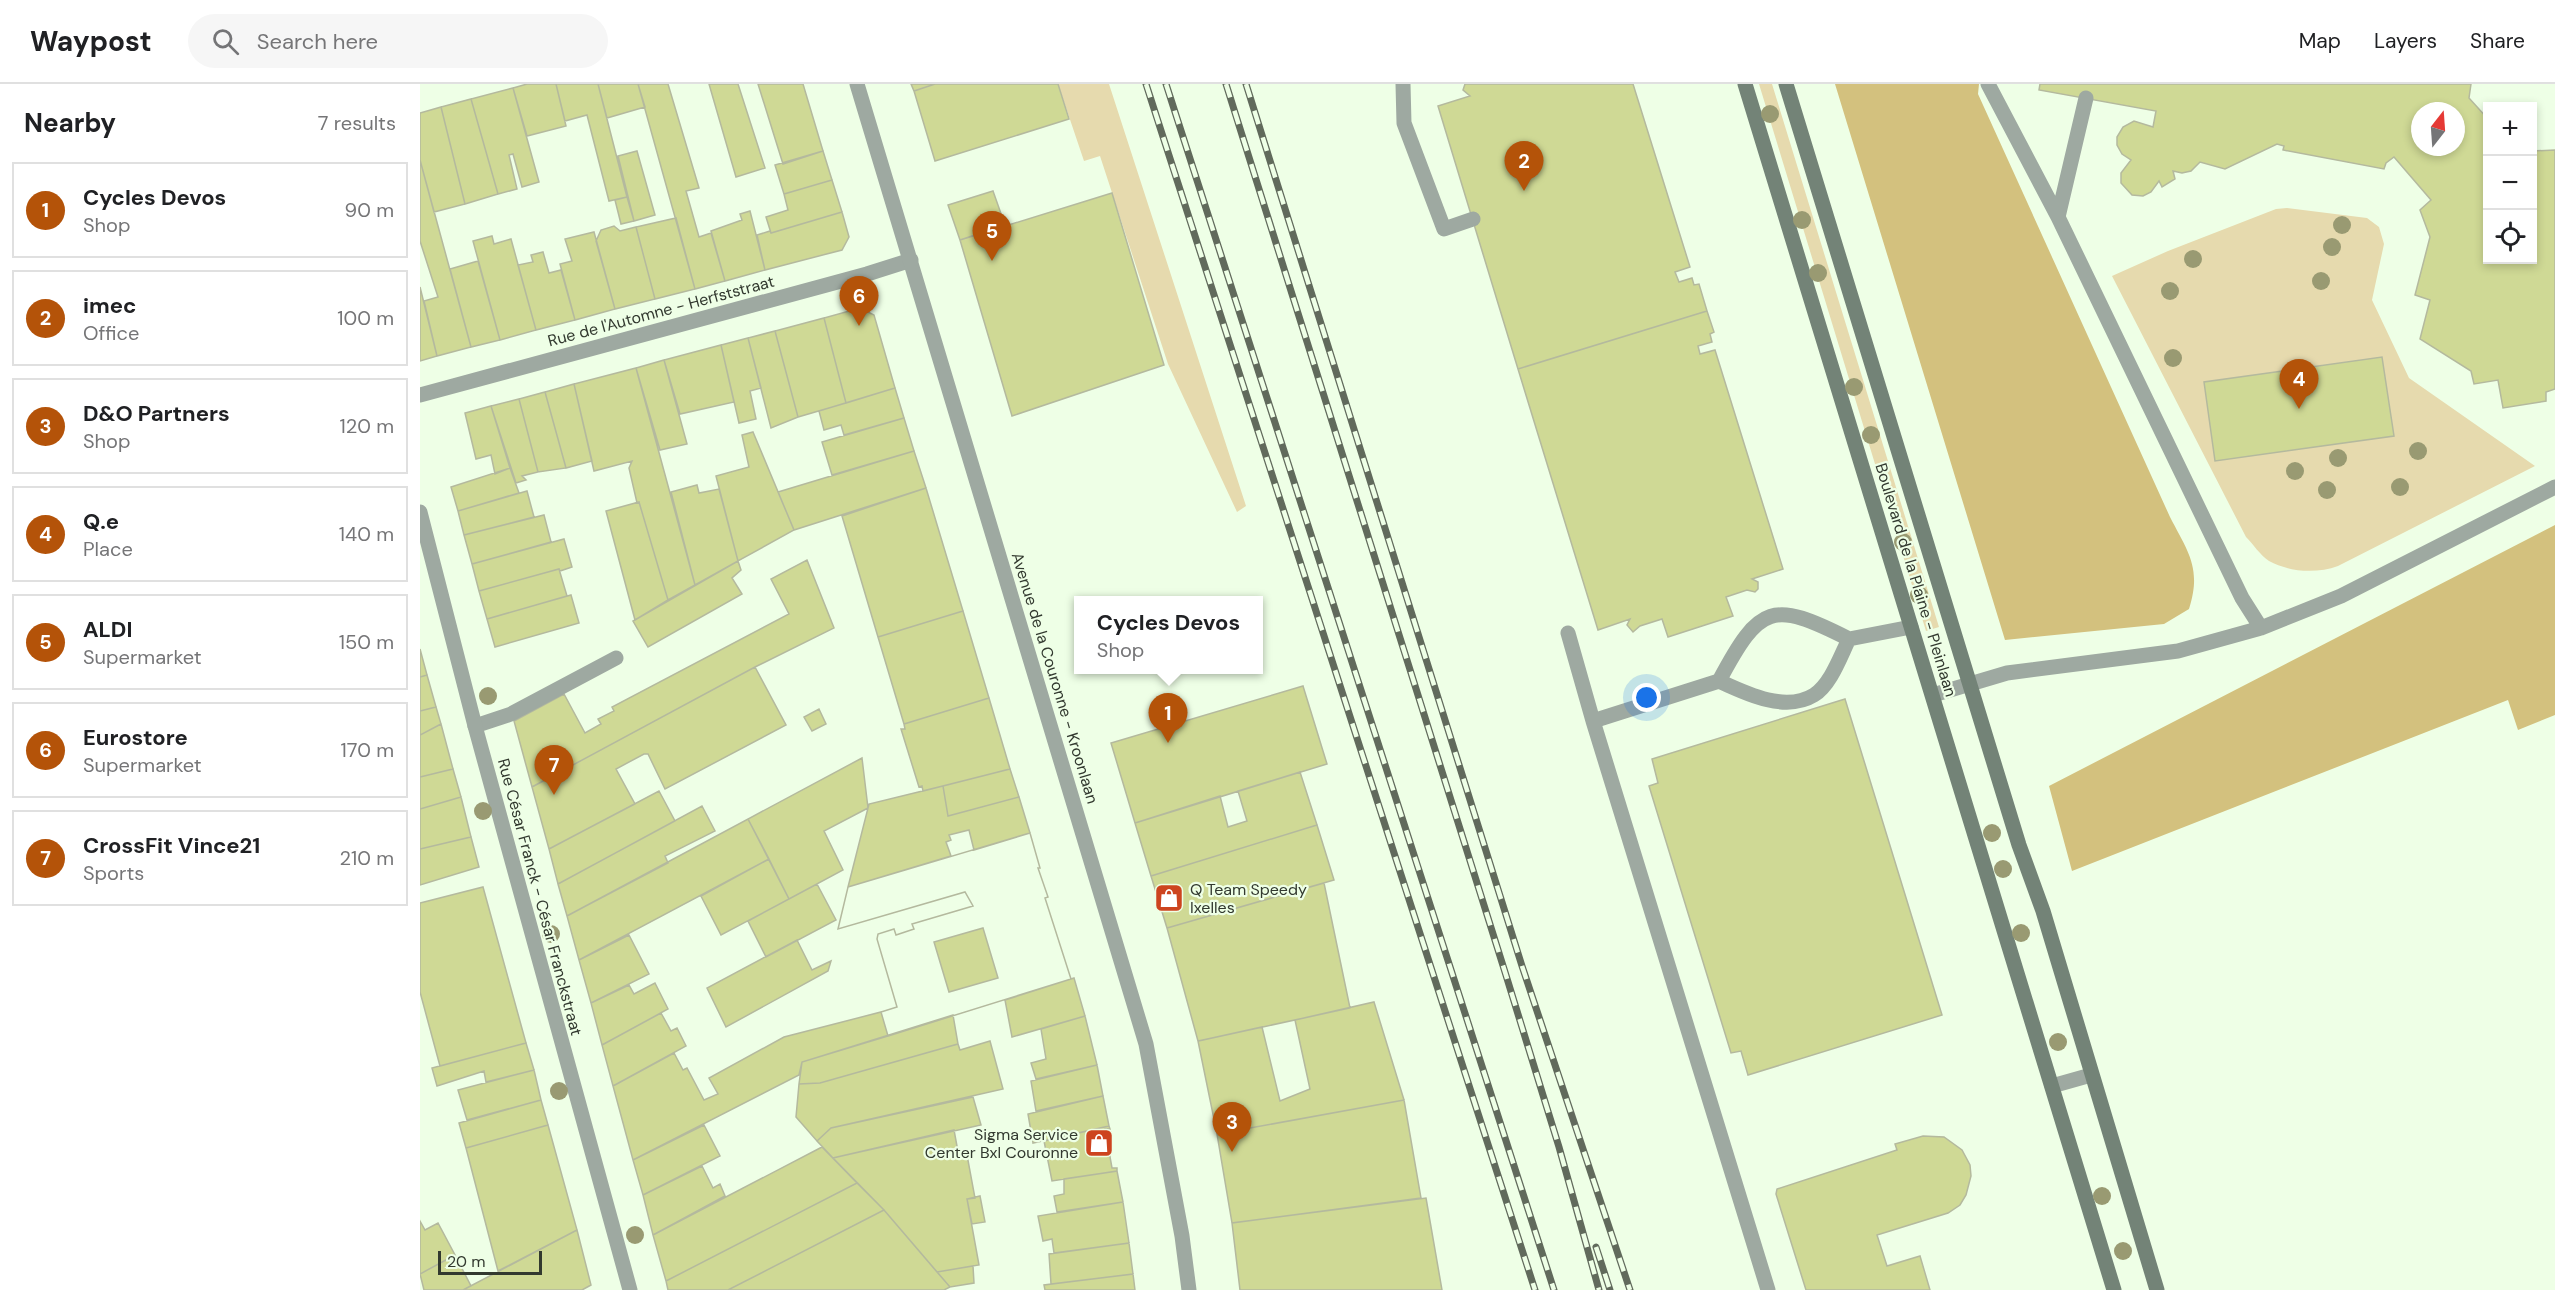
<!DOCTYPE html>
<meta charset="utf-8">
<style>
body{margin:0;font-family:"DM Sans",sans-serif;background:#f6f6f6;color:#202124}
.controls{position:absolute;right:18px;top:18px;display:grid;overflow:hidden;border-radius:0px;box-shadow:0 3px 9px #0003}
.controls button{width:54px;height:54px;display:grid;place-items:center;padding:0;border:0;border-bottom:2px solid #e0e0e0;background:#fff;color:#202124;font:30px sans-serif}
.compass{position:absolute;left:1991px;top:18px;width:54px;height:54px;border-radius:50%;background:#fff;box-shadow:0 3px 9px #0003;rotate:17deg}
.scale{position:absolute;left:18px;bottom:15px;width:104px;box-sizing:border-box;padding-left:6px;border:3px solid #32392f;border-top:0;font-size:16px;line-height:21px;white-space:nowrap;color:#32392f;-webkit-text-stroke:4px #eeffe6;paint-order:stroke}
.you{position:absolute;left:1227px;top:614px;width:21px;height:21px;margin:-15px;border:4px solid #fff;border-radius:50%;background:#1a73e8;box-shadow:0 0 0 9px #1a73e833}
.badge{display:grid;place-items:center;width:39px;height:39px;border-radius:50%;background:#b45309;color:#fff;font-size:20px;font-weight:700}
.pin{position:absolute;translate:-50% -50px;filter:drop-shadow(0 2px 3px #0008)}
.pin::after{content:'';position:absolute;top:32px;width:21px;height:18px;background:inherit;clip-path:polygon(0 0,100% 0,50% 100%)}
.popup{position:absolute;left:654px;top:512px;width:189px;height:78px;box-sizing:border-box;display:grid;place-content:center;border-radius:0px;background:#fff;filter:drop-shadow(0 2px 4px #0005);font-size:20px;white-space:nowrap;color:#757577}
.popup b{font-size:22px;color:#202124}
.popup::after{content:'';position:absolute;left:50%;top:100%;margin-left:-12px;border:12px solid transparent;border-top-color:#fff}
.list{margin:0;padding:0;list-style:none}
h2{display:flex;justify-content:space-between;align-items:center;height:78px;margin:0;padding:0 24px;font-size:26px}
h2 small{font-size:20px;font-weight:400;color:#757577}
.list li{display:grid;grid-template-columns:39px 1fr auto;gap:18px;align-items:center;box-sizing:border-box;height:96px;margin:0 12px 12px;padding:0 12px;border:2px solid #e0e0e0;border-radius:0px}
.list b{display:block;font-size:22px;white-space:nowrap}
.list p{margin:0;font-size:20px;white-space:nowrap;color:#757577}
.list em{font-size:20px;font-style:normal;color:#757577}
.icon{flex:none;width:33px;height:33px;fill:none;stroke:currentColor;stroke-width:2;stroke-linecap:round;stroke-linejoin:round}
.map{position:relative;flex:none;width:2135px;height:1206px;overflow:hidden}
header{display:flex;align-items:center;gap:36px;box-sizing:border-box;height:84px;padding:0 30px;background:#fff;border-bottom:2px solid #e0e0e0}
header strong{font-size:28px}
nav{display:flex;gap:33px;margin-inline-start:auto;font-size:21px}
.search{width:420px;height:54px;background:#f6f6f6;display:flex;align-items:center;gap:15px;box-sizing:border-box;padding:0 21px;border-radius:33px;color:#757577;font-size:22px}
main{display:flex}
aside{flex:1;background:#fff}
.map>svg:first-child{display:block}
.green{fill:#e6daae}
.forest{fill:#d3c17e}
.building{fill:#cfd995;stroke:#b4b99e;stroke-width:1.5;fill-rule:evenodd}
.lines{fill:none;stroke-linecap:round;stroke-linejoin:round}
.service{stroke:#9ea9a1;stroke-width:15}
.minor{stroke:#9ea9a1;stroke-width:15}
.tertiary{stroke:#9ea9a1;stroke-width:15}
.secondary{stroke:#738377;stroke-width:15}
.rail-casing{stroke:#616a5c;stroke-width:7}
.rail{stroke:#eeffe6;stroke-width:4.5;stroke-dasharray:14;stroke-linecap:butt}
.tree{fill:#999a72}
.labels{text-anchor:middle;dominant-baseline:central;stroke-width:4.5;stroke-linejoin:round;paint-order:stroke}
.street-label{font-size:16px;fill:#32392f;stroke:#eeffe6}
.poi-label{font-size:16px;fill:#32392f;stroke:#eeffe6;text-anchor:start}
</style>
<header>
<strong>Waypost</strong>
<div class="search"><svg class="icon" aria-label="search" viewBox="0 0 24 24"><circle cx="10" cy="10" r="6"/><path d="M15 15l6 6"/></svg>Search here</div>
<nav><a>Map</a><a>Layers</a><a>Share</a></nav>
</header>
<main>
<aside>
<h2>Nearby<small>7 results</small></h2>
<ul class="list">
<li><span class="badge">1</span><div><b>Cycles Devos</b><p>Shop</p></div><em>90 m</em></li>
<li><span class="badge">2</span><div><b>imec</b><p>Office</p></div><em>100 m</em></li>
<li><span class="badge">3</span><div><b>D&amp;O Partners</b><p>Shop</p></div><em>120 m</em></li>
<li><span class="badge">4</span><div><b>Q.e</b><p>Place</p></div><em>140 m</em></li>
<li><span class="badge">5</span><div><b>ALDI</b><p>Supermarket</p></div><em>150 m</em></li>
<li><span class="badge">6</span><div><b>Eurostore</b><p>Supermarket</p></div><em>170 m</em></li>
<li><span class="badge">7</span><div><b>CrossFit Vince21</b><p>Sports</p></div><em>210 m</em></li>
</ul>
</aside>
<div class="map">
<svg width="2135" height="1206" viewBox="0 0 2135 1206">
<rect width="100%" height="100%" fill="#eeffe6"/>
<path class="green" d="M 638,0 L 689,0 L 826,422 L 817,428 L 748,280 L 680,72 L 664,77 Z
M 1339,0 L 1352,0 L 1519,543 L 1506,547 Z
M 1867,124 L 1947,134 L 1959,143 L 1964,160 L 1952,216 L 1989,294 L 2115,382 L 1918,482 C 1896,490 1870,488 1849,477 C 1840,471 1833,460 1826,453 L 1692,192 L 1748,167 L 1856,125 Z"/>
<path class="forest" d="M 1415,0 L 1559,0 L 1558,10 L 1750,433 C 1768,468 1782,484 1769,525 L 1744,540 L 1585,556 Z
M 2135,441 L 2135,631 L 2098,646 L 2088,616 L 1652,787 L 1629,702 Z"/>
<path class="building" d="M 107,0 L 136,0 L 146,42 L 107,52 L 93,4 Z
M 136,0 L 178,0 L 207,113 L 189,117 L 167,31 L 145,37 Z
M 178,0 L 218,0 L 225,23 L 187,34 Z
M 218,0 L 248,0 L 279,104 L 266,107 L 279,153 L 291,149 L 305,197 L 275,205 Z
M 289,0 L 318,0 L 345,84 L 316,93 Z
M 338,0 L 383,0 L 403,67 L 363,80 Z
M 491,0 L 515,0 L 494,7 Z
M 515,0 L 638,0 L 649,35 L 515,77 L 494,7 Z
M 1045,0 L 1213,0 L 1270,183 L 1255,188 L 1259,198 L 1272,194 L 1274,201 L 1279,200 L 1287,227 L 1098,285 L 1018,22 L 1050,12 L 1043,6 Z
M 1620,0 L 2051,0 L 2049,14 L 2068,35 L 2068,176 L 2112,176 L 2112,67 L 2135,66 L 2135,305 L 2126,308 L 2126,317 L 2083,324 L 2078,296 L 2054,300 L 2051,287 L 2000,255 L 2010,216 L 1995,211 L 2010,153 L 2000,126 L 2011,116 L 1974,73 L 1966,79 L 1964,85 L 1863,66 L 1864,62 L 1857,60 L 1805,85 L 1780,78 L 1771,87 L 1762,89 L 1753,87 L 1755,95 L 1742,103 L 1739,97 L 1731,108 L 1723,112 L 1712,111 L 1701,99 L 1701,89 L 1711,76 L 1702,70 L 1697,61 L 1697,53 L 1703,43 L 1714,37 L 1733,43 L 1736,27 L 1619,6 ZM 2000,27 L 2036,27 L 2036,63 L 2000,63 Z
M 93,4 L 119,98 L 102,103 L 93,70 L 89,71 L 97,105 L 78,110 L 51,15 Z
M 51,15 L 78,110 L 45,120 L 21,23 Z
M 21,23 L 45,120 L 14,128 L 0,76 L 0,29 Z
M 217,67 L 235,131 L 214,137 L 198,72 Z
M 403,67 L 412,96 L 364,110 L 355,81 Z
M 0,76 L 51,263 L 17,272 L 4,217 L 18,213 L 0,157 Z
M 412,96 L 422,128 L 351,149 L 346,133 L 368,126 L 364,110 Z
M 573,107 L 585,141 L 540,156 L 528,121 Z
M 692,109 L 744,281 L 592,332 L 540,156 Z
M 207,113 L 214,137 L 201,140 L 195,116 Z
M 330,127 L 345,186 L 305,197 L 291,147 L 322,136 L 320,130 Z
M 422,128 L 429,153 L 422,166 L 345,186 L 337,151 L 350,147 L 351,149 Z
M 256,134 L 275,205 L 235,215 L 216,143 Z
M 194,142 L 200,147 L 216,143 L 235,215 L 195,225 L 176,157 L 181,146 Z
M 174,148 L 195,225 L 155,236 L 140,180 L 152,177 L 145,155 Z
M 72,152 L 74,160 L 91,155 L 116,246 L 80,256 L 53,157 Z
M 123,168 L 129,189 L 141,186 L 155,236 L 116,246 L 98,181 L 113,178 L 111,171 Z
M 58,177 L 80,256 L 51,263 L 30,185 Z
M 0,203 L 17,272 L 0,277 Z
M 440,224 L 454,231 L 475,304 L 426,319 L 404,234 Z
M 1287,227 L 1294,248 L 1290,250 L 1292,258 L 1278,262 L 1280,270 L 1295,266 L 1363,485 L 1332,495 L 1338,498 L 1338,505 L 1335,508 L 1327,506 L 1306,513 L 1313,532 L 1248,553 L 1242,535 L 1220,542 L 1213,548 L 1207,541 L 1210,535 L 1178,546 L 1098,285 Z
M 404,234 L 426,319 L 378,333 L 355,247 Z
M 355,247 L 378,333 L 351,344 L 328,254 Z
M 328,254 L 341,304 L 330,307 L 336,335 L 319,339 L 301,261 Z
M 301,261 L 314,318 L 260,330 L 244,276 Z
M 1962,273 L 1974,352 L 1795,377 L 1784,298 Z
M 244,276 L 267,360 L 240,366 L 216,284 Z
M 216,284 L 275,501 L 248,516 L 219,418 L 217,419 L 209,384 L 212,377 L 174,387 L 154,300 Z
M 154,300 L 172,377 L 146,384 L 125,308 Z
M 475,304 L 484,334 L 424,351 L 421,341 L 404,346 L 399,327 Z
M 125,308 L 146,384 L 118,388 L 99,315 Z
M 99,315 L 118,388 L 102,392 L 106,396 L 96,399 L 71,322 Z
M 71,322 L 90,384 L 75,390 L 71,371 L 56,375 L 45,329 Z
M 484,334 L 494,367 L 412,391 L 402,358 Z
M 333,348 L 374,446 L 318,477 L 296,392 L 329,383 L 322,351 Z
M 494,367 L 506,404 L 374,446 L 358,408 Z
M 90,384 L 99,409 L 38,427 L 31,403 Z
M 277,401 L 279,409 L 299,405 L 318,477 L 275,501 L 251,408 Z
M 506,404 L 543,527 L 458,553 L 422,432 Z
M 107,407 L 114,433 L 44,451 L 38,427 Z
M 219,418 L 248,516 L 215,536 L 186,427 Z
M 124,431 L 131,458 L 52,480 L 44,451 Z
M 144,455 L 152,483 L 140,487 L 139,485 L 59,507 L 52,480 Z
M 387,476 L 414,544 L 335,583 L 112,703 L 94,637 L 144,610 L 165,649 L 181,640 L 178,635 L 194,627 L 192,623 L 369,530 L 351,495 Z
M 318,477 L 321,486 L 312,494 L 322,510 L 228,563 L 213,537 Z
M 139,485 L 147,512 L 67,535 L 59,507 Z
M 151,511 L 159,539 L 75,563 L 67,535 Z
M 543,527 L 569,614 L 484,640 L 458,553 Z
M 0,565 L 7,591 L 0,593 Z
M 335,583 L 366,641 L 245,705 L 228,670 L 224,670 L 196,685 L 215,720 L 129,765 L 112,703 Z
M 7,591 L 16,623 L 0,627 L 0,593 Z
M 883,602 L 907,680 L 715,739 L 691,659 Z
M 569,614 L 590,685 L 503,707 L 502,702 L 499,703 L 481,645 L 485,645 L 484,640 Z
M 1425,615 L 1522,931 L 1328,991 L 1321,967 L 1311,969 L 1229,702 L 1238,699 L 1232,675 Z
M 16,623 L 21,640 L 0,651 L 0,627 Z
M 399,625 L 406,640 L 392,647 L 384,633 Z
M 21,640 L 33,685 L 0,693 L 0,651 Z
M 442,674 L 448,724 L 404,747 L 423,786 L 369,815 L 328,735 Z
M 33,685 L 41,713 L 0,725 L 0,693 Z
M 590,685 L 599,713 L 528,732 L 523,702 Z
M 880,688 L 897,741 L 731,792 L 715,739 L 800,712 L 808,743 L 827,737 L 818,707 Z
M 523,702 L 528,732 L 599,713 L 610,749 L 554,766 L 549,746 L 529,751 L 531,756 L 526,758 L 531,772 L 428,803 L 449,720 Z
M 239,707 L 255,737 L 138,800 L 129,765 Z
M 41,713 L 51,753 L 0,765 L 0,725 Z
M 282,722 L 295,747 L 245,772 L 248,779 L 147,832 L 138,800 Z
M 328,735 L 349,775 L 159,876 L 147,832 Z
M 897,741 L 914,796 L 747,844 L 731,792 Z
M 610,749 L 620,784 L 618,784 L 628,813 L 625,814 L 651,895 L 468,952 L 461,928 L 477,923 L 457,855 L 458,850 L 474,845 L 476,851 L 494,845 L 492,840 L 553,822 L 545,808 L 418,845 L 428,803 ZM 563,844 L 578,894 L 529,908 L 514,858 Z
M 610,749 L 620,784 L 618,784 L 628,813 L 625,814 L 651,895 L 468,952 L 461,928 L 477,923 L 457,855 L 458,850 L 474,845 L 476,851 L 494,845 L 492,840 L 553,822 L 545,808 L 418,845 L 428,803 Z
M 51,753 L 59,783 L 0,801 L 0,765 Z
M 349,775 L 369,815 L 301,851 L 281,812 Z
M 904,799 L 930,924 L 778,957 L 747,844 Z
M 397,800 L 416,836 L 346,873 L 328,837 Z
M 63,803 L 106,959 L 20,982 L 0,908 L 0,819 Z
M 209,851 L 229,890 L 171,919 L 159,876 Z
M 377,856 L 392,886 L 411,877 L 408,887 L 306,943 L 287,904 Z
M 654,894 L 665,932 L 592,953 L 585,916 Z
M 235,899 L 248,925 L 182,961 L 171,919 L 209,901 L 214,910 Z
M 954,918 L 984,1016 L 797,1050 L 778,957 L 842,943 L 860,1017 L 890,1005 L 875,936 Z
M 461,928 L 468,952 L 382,978 L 379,991 L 213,1076 L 193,1002 L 254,969 L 263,986 L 267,984 L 284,1016 L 298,1010 L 289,994 L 364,953 Z
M 241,929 L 251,947 L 257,944 L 266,962 L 193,1002 L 182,961 Z
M 533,931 L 538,960 L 400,999 L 379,1000 L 382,978 Z
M 665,932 L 677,981 L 616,995 L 611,979 L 626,975 L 621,945 Z
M 570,957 L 583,1005 L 411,1044 L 397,1057 L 376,1033 L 379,1000 L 400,999 L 538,960 L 540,966 Z
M 106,959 L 114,986 L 66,998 L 64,987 L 17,1002 L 12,984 Z
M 677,981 L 683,1012 L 616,1027 L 611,997 Z
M 114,986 L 121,1016 L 47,1036 L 38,1006 Z
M 683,1012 L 689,1042 L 613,1059 L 608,1030 Z
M 553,1013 L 561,1041 L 413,1074 L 397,1057 L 411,1044 Z
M 121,1016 L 128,1041 L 46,1064 L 39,1039 Z
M 984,1016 L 1001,1114 L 812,1139 L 797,1050 Z
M 128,1041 L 157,1146 L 78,1187 L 46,1064 Z
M 284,1041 L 300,1072 L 223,1111 L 213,1076 Z
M 689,1042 L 690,1045 L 685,1045 L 692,1084 L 697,1084 L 697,1087 L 632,1097 L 624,1057 Z
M 534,1046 L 539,1073 L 547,1071 L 555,1114 L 547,1115 L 559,1181 L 517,1188 L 464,1126 L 413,1074 Z
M 1503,1052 L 1524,1053 L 1542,1066 L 1550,1081 L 1551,1092 L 1546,1111 L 1540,1121 L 1528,1129 L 1457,1151 L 1467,1182 L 1500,1172 L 1510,1206 L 1386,1206 L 1356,1110 L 1357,1105 L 1477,1066 L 1475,1060 Z
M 402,1063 L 437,1099 L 246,1197 L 233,1151 Z
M 282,1082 L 293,1104 L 300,1100 L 305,1112 L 233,1151 L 223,1111 Z
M 697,1087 L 703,1118 L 637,1128 L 634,1112 L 644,1110 L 644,1095 Z
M 437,1099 L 464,1126 L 308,1206 L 248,1206 L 246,1197 Z
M 560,1112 L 565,1138 L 552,1140 L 547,1115 Z
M 1006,1114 L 1022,1206 L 820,1206 L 812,1139 Z
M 703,1118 L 709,1159 L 634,1169 L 632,1155 L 623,1157 L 618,1132 Z
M 464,1126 L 530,1203 L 524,1206 L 308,1206 Z
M 0,1137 L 5,1146 L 18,1139 L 35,1171 L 0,1190 Z
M 157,1146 L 171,1201 L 162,1206 L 43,1206 Z
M 709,1159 L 713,1190 L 631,1200 L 629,1170 Z
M 35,1171 L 51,1202 L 43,1206 L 4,1206 L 0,1190 Z
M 553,1182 L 554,1199 L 530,1203 L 517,1188 Z
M 713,1190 L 715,1206 L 625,1206 L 624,1201 Z"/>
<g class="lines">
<path class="service" d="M 983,0 L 984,39 L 1024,145 L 1053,135
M 1568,0 L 1638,133 L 1822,514 L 1841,544
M 1638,133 L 1666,14
M 1148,549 L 1173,637
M 1299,597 C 1340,520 1352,516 1429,555
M 1513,611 L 1587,589 L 1758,567 L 1841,544 L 1921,512 L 2135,403
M 55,642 L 91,630 L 196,574
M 1348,1206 L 1173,637 L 1299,597 C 1325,609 1365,629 1394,611 C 1411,600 1420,573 1429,555 L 1491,543"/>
<path class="minor" d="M 0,311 L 447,190 L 491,176
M 0,428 L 55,642 L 210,1206
M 1632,1002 L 1671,991"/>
<path class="tertiary" d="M 437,0 L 726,960 L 762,1152 L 769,1206"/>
<path class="secondary" d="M 1325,0 L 1694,1206
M 1366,0 L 1599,761 L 1623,827 L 1737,1206"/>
<g class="rail-casing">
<path id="rail" d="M 726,0 L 1115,1206
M 746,0 L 1134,1206
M 806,0 L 1085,888 L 1139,1063 L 1179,1206
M 826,0 L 1102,882 L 1210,1206
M 1176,1163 L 1190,1206"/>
</g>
<use href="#rail" class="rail"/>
</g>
<g class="tree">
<circle cx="1350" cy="30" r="9"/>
<circle cx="1382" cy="136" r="9"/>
<circle cx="1922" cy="141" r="9"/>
<circle cx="1912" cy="163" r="9"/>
<circle cx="1773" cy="175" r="9"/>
<circle cx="1398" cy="189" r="9"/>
<circle cx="1901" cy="197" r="9"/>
<circle cx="1750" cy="207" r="9"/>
<circle cx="1753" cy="274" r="9"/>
<circle cx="1434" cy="303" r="9"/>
<circle cx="1451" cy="351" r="9"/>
<circle cx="1998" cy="367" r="9"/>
<circle cx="1918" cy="374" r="9"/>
<circle cx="1875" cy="387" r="9"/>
<circle cx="1980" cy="403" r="9"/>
<circle cx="1907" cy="406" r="9"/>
<circle cx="1483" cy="458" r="9"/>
<circle cx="1499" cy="511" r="9"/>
<circle cx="68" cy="612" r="9"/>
<circle cx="63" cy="727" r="9"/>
<circle cx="1572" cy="749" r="9"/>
<circle cx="1583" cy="785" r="9"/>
<circle cx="1601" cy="849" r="9"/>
<circle cx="131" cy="850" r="9"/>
<circle cx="1638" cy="958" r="9"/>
<circle cx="139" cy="1007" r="9"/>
<circle cx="1682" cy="1112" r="9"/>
<circle cx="215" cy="1151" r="9"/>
<circle cx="1703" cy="1167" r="9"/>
</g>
<defs>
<g id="shop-square" transform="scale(1.5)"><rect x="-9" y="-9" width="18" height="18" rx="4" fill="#cd441f" stroke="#eeffe6"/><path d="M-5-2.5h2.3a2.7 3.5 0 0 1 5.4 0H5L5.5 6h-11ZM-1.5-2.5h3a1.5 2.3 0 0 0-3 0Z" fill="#fff"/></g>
</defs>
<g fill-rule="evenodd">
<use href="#shop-square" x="749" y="814"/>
<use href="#shop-square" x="679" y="1059"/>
</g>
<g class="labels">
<g class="street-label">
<text transform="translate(241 227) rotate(-15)">Rue de l'Automne - Herfststraat</text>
<text transform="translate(1496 496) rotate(73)">Boulevard de la Plaine - Pleinlaan</text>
<text transform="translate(635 594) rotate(73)">Avenue de la Couronne - Kroonlaan</text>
<text transform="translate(120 813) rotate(75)">Rue César Franck - César Franckstraat</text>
</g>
<g class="poi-label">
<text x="770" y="805">Q Team Speedy<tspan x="770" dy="18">Ixelles</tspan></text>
<text x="658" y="1050" text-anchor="end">Sigma Service<tspan x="658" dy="18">Center Bxl Couronne</tspan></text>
</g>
</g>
</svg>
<div class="controls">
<button>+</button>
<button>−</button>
<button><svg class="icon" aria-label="locate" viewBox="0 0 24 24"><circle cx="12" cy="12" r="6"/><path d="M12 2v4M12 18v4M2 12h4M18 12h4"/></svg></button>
</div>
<svg class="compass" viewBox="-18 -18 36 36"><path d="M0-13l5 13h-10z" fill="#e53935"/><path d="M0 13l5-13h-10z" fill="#757577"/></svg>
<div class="scale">20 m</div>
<div class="you"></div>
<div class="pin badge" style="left:748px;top:659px">1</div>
<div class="popup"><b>Cycles Devos</b>Shop</div>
<div class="pin badge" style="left:1104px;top:107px">2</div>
<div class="pin badge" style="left:812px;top:1068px">3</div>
<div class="pin badge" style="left:1879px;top:325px">4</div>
<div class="pin badge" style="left:572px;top:177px">5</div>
<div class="pin badge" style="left:439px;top:242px">6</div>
<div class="pin badge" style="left:134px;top:711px">7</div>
</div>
</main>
